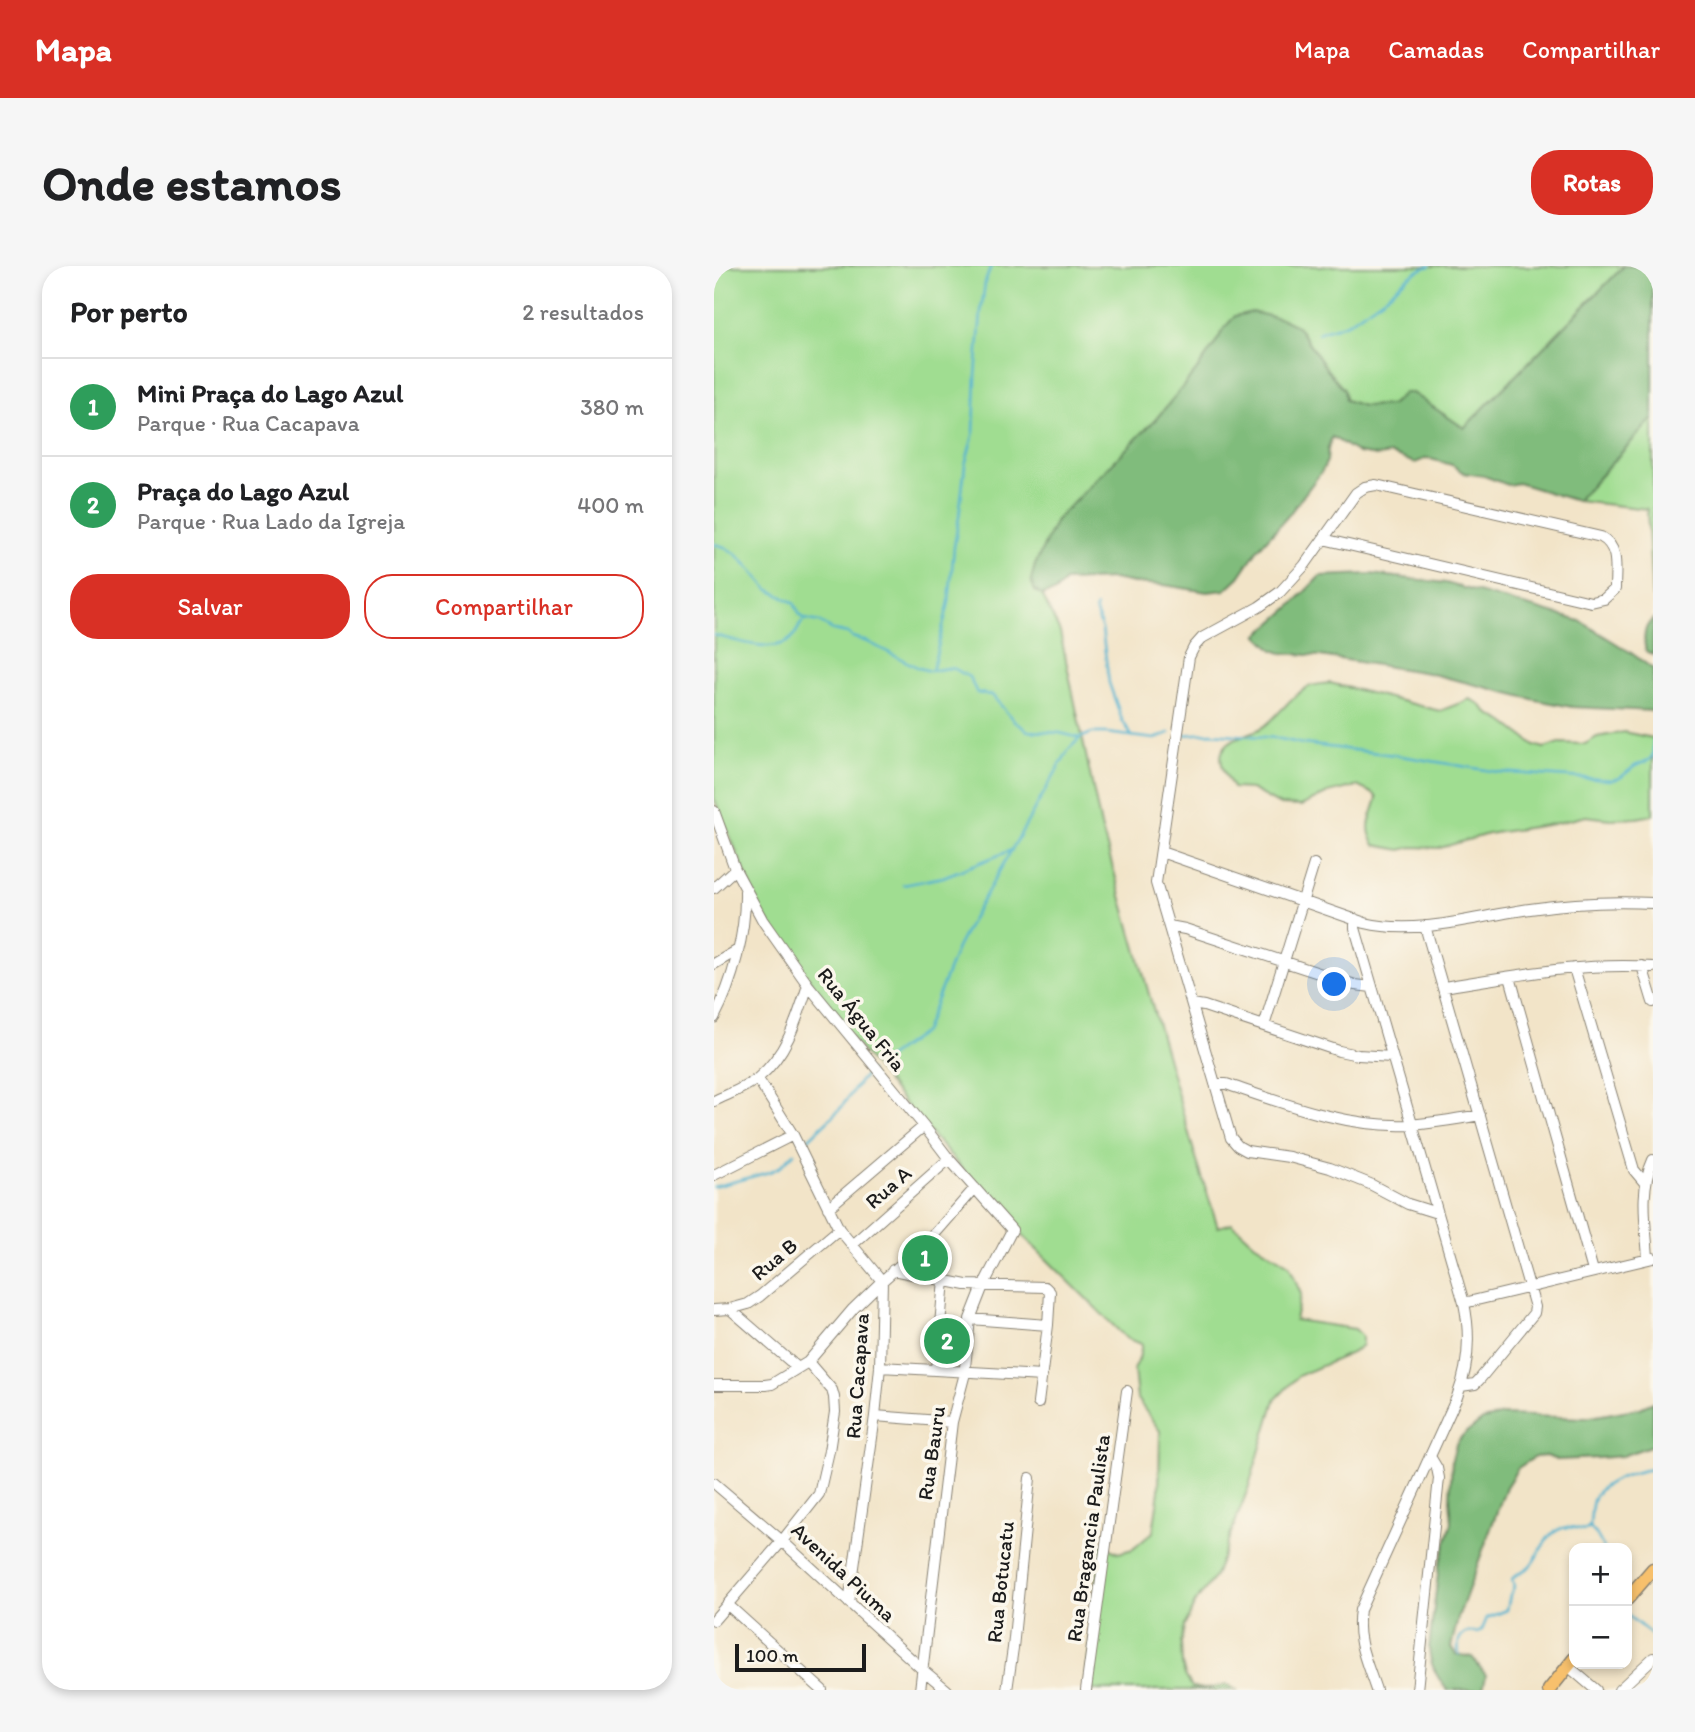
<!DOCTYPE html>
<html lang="pt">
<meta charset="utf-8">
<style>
body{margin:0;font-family:Itim,sans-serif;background:#f6f6f6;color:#202124}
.controls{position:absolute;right:21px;bottom:21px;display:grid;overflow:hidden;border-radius:14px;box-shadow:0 4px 10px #0003}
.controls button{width:63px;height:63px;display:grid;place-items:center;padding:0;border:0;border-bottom:2px solid #e0e0e0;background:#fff;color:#202124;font:35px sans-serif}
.scale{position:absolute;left:21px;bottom:18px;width:131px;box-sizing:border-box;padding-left:7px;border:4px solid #1c1c1c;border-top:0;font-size:19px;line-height:24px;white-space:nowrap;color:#1c1c1c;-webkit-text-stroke:5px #fbf7ec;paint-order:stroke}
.you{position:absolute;left:621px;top:719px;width:24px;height:24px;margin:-18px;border:5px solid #fff;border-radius:50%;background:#1a73e8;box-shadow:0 0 0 10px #1a73e833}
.badge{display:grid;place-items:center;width:46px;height:46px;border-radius:50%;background:#d93025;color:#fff;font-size:23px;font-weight:700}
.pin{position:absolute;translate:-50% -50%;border:4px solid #fff;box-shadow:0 2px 7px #0006}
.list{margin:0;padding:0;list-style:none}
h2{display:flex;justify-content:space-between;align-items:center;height:91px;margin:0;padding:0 28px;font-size:30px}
h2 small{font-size:23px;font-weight:400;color:#757577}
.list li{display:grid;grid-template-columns:46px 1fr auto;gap:21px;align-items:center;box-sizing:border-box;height:98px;padding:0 28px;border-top:2px solid #e0e0e0}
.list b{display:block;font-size:26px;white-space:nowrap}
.list p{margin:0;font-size:23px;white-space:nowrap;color:#757577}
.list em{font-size:23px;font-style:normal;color:#757577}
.actions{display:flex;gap:14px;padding:21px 28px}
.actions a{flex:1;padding:16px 0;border:2px solid #d93025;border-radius:28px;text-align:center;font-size:24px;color:#d93025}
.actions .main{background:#d93025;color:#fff}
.map{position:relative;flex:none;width:939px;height:1424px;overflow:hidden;border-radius:28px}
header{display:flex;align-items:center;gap:42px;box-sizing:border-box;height:98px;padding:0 35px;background:#d93025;color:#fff}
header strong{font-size:33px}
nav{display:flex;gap:38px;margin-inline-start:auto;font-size:24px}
.intro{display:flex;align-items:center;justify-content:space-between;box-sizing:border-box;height:168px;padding:0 42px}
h1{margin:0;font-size:49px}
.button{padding:18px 32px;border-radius:28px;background:#d93025;color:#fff;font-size:24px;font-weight:700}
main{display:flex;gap:42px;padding:0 42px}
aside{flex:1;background:#fff;border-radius:28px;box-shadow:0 4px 10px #0003}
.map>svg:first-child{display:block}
.green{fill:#a0dd91;stroke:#5e7c56;stroke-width:2}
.forest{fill:#80bc7b;stroke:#4e6c4c;stroke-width:2}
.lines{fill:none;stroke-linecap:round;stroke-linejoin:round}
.stream{stroke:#52b3d0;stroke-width:2.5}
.minor-casing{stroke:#878072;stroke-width:12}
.major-casing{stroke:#878072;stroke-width:15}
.minor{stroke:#fff;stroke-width:10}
.major{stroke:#f7c06c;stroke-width:12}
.labels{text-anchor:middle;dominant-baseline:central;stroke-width:7;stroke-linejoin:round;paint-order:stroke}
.street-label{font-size:21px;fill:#1c1c1c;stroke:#fbf7ec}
</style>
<header>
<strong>Mapa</strong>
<nav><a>Mapa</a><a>Camadas</a><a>Compartilhar</a></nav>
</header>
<div class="intro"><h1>Onde estamos</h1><a class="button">Rotas</a></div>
<main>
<aside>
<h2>Por perto<small>2 resultados</small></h2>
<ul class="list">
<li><span class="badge" style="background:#2e9e5b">1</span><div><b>Mini Praça do Lago Azul</b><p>Parque · Rua Cacapava</p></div><em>380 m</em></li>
<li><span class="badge" style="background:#2e9e5b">2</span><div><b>Praça do Lago Azul</b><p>Parque · Rua Lado da Igreja</p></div><em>400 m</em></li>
</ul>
<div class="actions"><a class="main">Salvar</a><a>Compartilhar</a></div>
</aside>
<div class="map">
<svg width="939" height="1424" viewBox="0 0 939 1424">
<rect width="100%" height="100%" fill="#fbf7ec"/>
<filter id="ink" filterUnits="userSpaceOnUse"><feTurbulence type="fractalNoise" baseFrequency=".0143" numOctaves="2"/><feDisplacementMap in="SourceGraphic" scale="14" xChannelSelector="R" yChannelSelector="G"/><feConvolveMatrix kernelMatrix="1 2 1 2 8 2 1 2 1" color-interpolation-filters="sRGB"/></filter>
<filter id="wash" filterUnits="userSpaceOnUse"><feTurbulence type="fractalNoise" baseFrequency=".00686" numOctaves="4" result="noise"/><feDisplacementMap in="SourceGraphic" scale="28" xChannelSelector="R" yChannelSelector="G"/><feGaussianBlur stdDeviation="1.57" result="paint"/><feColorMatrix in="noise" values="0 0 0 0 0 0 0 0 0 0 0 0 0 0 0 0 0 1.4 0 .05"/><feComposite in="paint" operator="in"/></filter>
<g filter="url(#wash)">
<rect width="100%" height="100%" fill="#f2e4c8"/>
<path class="green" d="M 0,0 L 910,0 L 750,162 L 698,127 L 690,127 L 677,139 L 649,140 L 631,134 L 630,124 L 614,105 L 583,60 L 511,61 C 471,131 401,198 342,254 L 333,275 L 321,325 L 328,329 L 346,366 L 387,560 L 481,889 L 504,961 L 518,957 L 540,977 L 575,999 L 587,1028 L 581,1054 L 641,1063 L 648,1070 L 648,1079 L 638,1087 L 584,1110 L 561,1134 L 535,1220 L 501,1310 L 481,1337 L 470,1361 L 467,1377 L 468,1398 L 471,1409 L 478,1421 L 490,1423 L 513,1419 L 522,1424 L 371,1424 L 387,1278 L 404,1287 L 419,1283 L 439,1266 L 445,1225 L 446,1165 L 423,1133 L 420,1103 L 425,1093 L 428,1078 L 413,1073 L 301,962 L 200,849 L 133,767 L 47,645 L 0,532 Z
M 939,152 L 939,331 L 938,331 L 933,243 L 863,235 Z
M 616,417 L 726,445 L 756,433 L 764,437 L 775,448 L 789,455 L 821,479 L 830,482 L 846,477 L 871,478 L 883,471 L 910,466 L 939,472 L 939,549 L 923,552 L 896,553 L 872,550 L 839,558 L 774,568 L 726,582 L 698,581 L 687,584 L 661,579 C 649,560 658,552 663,532 L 660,528 L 643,520 L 614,527 L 587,540 L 566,539 L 537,523 L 519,522 C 514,512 504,498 508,486 C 515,469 536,470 549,461 C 564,451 576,430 594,421 C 600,418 609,418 616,417 Z
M 222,975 L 217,1012 L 185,1008 Z
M 227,1052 L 243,1053 L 240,1097 L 223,1096 Z"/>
<path class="forest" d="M 910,0 L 939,0 L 939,152 L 863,235 L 804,217 L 794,219 L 770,210 L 750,207 L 738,199 L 713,192 L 701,197 L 677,188 L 663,190 L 644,187 L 618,171 L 614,182 L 613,195 L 608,205 L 573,251 L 544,283 L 525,311 L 511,324 L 493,326 L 450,319 L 420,317 L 399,313 L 351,315 L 341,326 L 328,329 L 321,325 L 317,314 L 321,299 L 342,254 L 442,153 L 482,105 L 501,78 L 511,61 L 521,50 L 538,46 L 569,53 L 583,60 L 614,105 L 630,124 L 631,134 L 649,140 L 677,139 L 690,127 L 698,127 L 750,162 Z
M 657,308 L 732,317 L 866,355 L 916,386 L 939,403 L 939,445 L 858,441 L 822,434 L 714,407 L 606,390 L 568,387 L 559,384 L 544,369 L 575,342 L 606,310 Z
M 939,353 L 939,389 L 932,385 C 929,373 929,361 939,353 Z
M 939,1136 L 939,1179 L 908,1190 L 885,1192 L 843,1194 L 832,1190 L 821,1191 L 804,1202 L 792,1221 L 744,1352 L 737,1381 L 742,1388 L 758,1391 L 772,1409 L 769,1423 L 768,1424 L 733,1424 C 723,1411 716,1399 715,1382 L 725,1300 L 738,1256 L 736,1234 L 738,1193 L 742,1178 L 748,1170 L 769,1154 L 789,1149 L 871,1152 L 926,1142 Z"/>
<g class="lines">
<path class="stream" d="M 604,67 C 614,62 625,62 635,56 C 647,48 659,39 671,31 C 685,19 698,5 716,0
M 0,278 L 11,281 L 23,289 L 36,302 L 54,323 L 80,337 L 86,349 L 91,353 L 105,356 L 119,364 L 134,367 L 138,371 L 154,376 L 205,402 L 216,405 L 234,402 L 241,403 L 255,411 L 263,427 L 278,429 L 300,455 L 314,465 L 346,467 L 366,472
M 382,341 L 381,344 L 388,363 L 395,417 L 408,454 L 418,470
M 0,369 C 20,374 61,389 78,372 C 84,366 84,359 91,353
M 218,405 L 235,336 L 240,281 L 245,251 L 251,199 L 260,166 L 262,110 L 267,46 L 271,17 L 277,0
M 467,469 L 497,467 L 562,472 L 589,478 L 681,489 L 784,506 L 898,514 L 906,512 L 921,500 L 935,494 L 939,489 L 939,476
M 189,619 L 229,611 L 298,584
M 166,797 L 210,766 L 243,682 L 258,653 L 355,483 L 366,472 L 378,467 L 392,467 L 441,473 L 455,467
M 90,877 L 126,843 L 147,814 L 156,805
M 0,921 L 55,906 L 66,901 L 80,887
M 875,1261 C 878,1251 876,1241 880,1232 C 887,1215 922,1205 939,1203
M 875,1261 L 882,1268 L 890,1282
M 913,1349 L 939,1370
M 745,1388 C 742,1371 748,1364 764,1367 L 768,1364 L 773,1352 L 793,1344 L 796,1329 L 800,1321 L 798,1313 C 804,1306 811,1305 816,1300 C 828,1286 832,1263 854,1261 C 859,1261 865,1263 870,1264 L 875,1261"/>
</g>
</g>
<g filter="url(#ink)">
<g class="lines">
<g class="minor-casing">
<path id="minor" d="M 609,273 L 877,336 L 890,333 L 901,323 C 901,304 906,281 887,271 L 662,219 L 651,221 L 642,227 L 590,300 L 566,326 L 545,341 L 488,372 L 480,381 L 475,391 L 442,617 L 517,872 L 524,880 L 533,885 L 575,891 L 616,902 L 656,918 L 694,938 L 723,947
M 0,545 L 21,603 L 49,655 L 94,719 L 210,860 L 235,893 L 298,964 L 269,1020 L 256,1053 L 250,1111 L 238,1156 L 206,1424
M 447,586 L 651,657 C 704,670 763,650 816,643 C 856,637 898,635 939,637
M 0,622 L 21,603
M 641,653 L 641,662 L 750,1037 C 757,1070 755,1100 743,1131 L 646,1344 C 641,1373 653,1397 662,1424
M 455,660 L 471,663 L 641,719 L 658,721
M 711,660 L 821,1041 L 820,1047 L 765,1114 L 761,1118 L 747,1120
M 0,698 L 24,684
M 928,700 L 939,736
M 860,702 L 920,904 L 931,917
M 796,711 L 879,1005
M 729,721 C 799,710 868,696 939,701
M 478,738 L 490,740 L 625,785 L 644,789 L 678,791
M 0,752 C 19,716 32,666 31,625
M 550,760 L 600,598
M 501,818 L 512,818 C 571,838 633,862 696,859 C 720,857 743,853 766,849
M 0,835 C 14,828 32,822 44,812 C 73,788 83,753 94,719
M 0,909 L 79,869
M 114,942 L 210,860
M 138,979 L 235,893
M 934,992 C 932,959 925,924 939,894
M 179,1004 L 252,1019 L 331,1021 L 336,1026 L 334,1059 L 324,1137
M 750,1037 L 939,992
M 16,1043 L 34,1038 L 46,1030 L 125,963
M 0,1044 L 16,1043 L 84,1102
M 256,1053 L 334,1059
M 166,1101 L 328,1110
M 222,1104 L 230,1014
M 0,1119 L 51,1119 L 58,1118 L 94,1096 L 139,1043 L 168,1015 L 125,963 L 79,869 L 44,813
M 161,1150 L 238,1156
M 0,1217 L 68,1275 L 209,1404 L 233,1424
M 135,1337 L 161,1150 L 166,1101 L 168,1015 L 218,971 L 261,922
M 14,1339 L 108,1424
M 0,1354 L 68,1275 L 105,1228 L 115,1185 L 121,1146 L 120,1131 L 118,1124 L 94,1096
M 854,1400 L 882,1424
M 293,1424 L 299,1382 L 316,1212
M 372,1424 L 413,1125
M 703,1424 L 725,1212 L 723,1202 L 717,1192
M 905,1424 L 939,1392"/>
</g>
<g class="major-casing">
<path id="major" d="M 913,1333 L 939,1303
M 835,1424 L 860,1393"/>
</g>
<use href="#minor" class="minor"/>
<use href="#major" class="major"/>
</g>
</g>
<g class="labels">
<g class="street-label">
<text transform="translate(148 753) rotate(51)">Rua Água Fria</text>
<text transform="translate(174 921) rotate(-41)">Rua A</text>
<text transform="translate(60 993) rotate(-40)">Rua B</text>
<text transform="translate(143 1110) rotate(-86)">Rua Cacapava</text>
<text transform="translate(217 1187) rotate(-82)">Rua Bauru</text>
<text transform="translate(374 1272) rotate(-82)">Rua Bragancia Paulista</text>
<text transform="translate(130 1306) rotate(43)">Avenida Piuma</text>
<text transform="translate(286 1316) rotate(-84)">Rua Botucatu</text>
</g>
</g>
</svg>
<div class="controls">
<button>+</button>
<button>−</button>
</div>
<div class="scale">100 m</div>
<div class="you"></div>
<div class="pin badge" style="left:211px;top:992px;background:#2e9e5b">1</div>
<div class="pin badge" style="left:233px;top:1075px;background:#2e9e5b">2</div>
</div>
</main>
